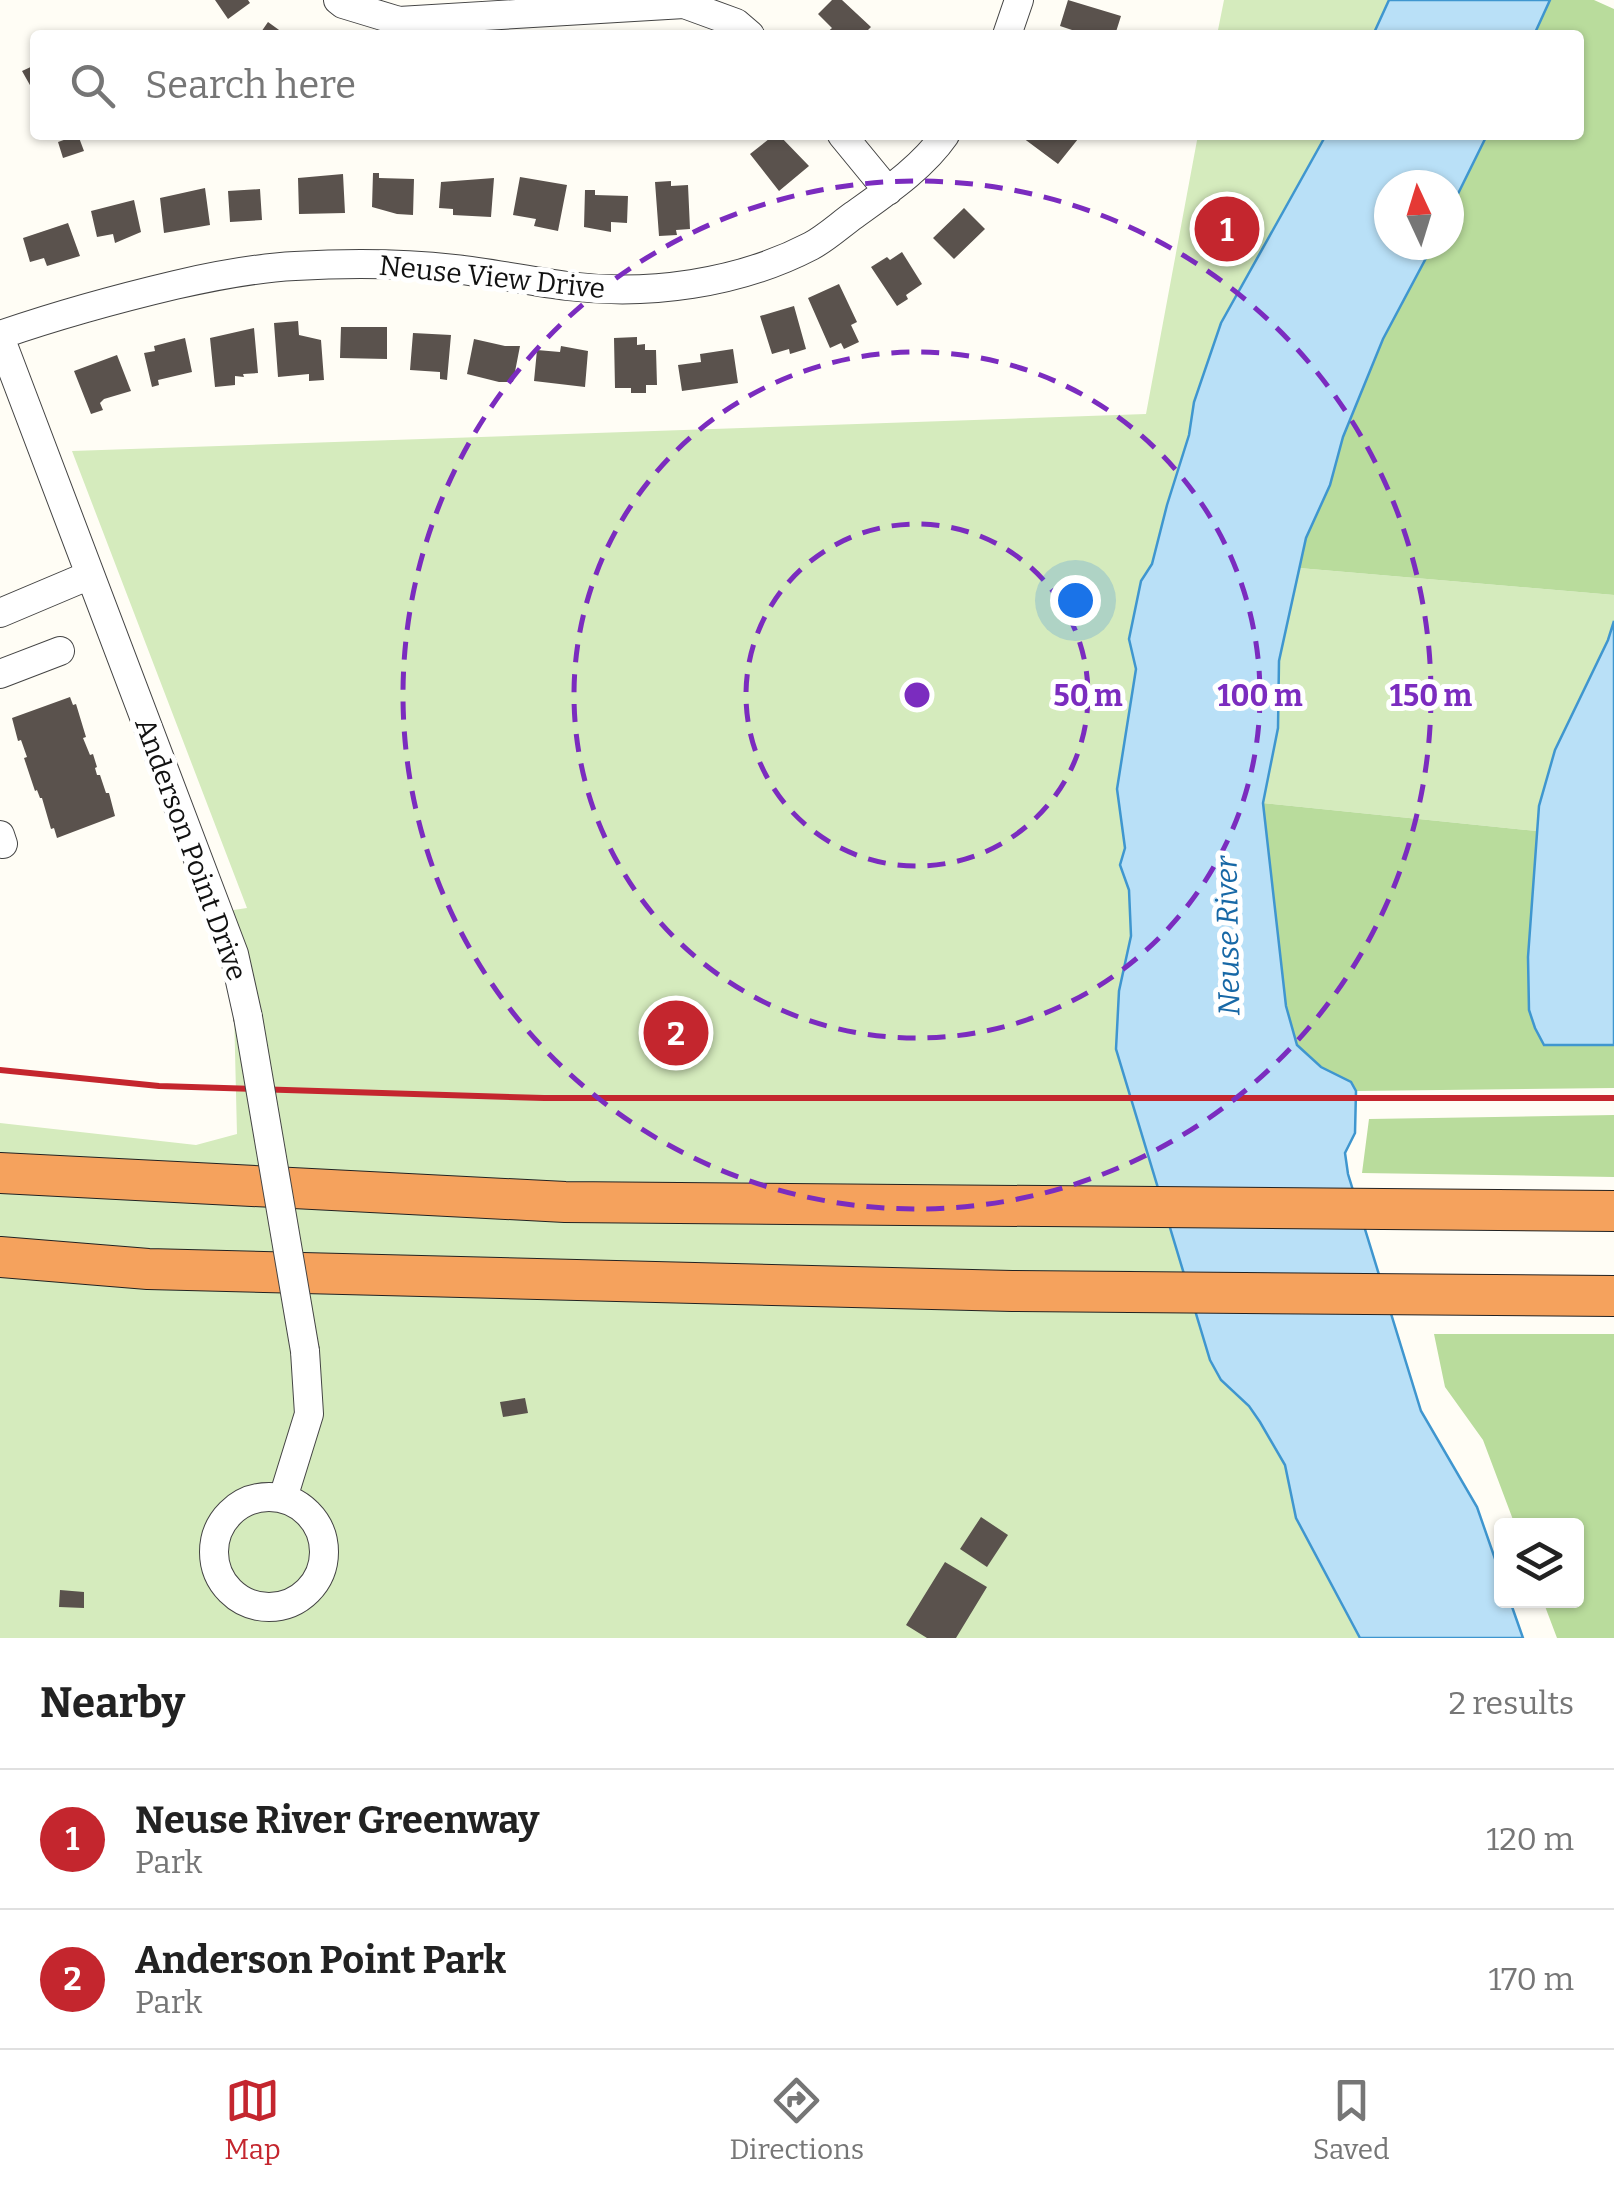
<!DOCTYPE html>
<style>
body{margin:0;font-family:Bitter,serif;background:#f6f6f6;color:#222}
.controls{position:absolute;right:30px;bottom:30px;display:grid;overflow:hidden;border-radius:10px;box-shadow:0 2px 8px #0004}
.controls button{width:90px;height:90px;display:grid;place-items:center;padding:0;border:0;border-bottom:2px solid #e0e0e0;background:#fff;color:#222;font:50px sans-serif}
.compass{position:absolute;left:1374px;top:170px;width:90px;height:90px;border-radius:50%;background:#fff;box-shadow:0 2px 8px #0004;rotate:356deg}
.you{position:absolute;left:1075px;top:600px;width:35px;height:35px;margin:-25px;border:8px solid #fff;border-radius:50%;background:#1a73e8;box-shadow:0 0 0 15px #1a73e833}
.badge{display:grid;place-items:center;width:65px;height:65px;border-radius:50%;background:#c4262e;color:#fff;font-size:32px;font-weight:700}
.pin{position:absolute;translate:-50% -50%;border:5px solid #fff;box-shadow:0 2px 10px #0006}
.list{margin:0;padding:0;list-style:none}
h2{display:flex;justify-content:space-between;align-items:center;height:130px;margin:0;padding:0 40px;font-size:42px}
h2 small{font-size:32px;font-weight:400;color:#767676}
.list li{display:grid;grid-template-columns:65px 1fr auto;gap:30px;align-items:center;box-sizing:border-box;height:140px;padding:0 40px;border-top:2px solid #e0e0e0}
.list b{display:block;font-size:38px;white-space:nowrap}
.list p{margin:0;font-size:32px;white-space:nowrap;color:#767676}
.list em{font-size:32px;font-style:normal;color:#767676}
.icon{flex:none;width:55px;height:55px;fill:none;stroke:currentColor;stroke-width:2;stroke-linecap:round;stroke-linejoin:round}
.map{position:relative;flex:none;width:1614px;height:1638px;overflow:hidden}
.search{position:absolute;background:#fff;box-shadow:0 2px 8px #0004;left:30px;right:30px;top:30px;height:110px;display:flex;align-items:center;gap:25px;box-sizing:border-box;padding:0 35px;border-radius:10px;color:#767676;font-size:38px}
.sheet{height:410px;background:#fff}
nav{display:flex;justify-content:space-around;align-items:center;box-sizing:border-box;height:140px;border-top:2px solid #e0e0e0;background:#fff;font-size:28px;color:#767676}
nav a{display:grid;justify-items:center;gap:5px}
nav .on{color:#c4262e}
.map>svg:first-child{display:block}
.green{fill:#d5ebbd}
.forest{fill:#b9dc9c}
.water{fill:#b9e0f7;stroke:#3f96cf;stroke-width:2.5}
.building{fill:#5a524d}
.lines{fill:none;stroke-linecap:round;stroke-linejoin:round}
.minor-casing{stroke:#444;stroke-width:30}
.highway-casing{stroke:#222;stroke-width:42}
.minor{stroke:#fff;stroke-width:28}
.highway{stroke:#f5a25d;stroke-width:40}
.rail{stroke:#c4262e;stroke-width:6}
.minor-bridge-casing{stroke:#444;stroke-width:30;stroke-linecap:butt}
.minor-bridge{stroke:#fff;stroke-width:28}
.ring{fill:none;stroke:#7b2cbf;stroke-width:5;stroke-dasharray:18 12}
.labels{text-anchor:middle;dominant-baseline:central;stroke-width:10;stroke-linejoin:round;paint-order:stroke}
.street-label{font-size:28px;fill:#111;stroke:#fff}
.water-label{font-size:30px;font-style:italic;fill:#1768a6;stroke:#fff}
.centre{fill:#7b2cbf;stroke:#fff;stroke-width:5}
.ring-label{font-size:30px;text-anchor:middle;font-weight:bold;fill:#7b2cbf;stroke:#fff;stroke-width:10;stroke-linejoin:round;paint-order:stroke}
</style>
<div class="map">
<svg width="1614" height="1638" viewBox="0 0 1614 1638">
<rect width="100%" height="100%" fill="#fffdf5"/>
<path class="green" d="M 1224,0 L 1389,0 L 1373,35 L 1217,35 Z
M 1198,135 L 1326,135 L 1221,323 L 1194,402 L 1189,435 L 1167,505 L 1152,564 L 1141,581 L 1129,639 L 1136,669 L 1117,789 L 1125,848 L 1120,865 L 1129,890 L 1131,937 L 1119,991 L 1116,1048 L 1210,1360 L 1221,1380 L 1249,1406 L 1260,1422 L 1285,1465 L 1296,1518 L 1360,1638 L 0,1638 L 0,1123 L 196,1145 L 237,1134 L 234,1010 L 213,913 L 247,908 L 72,451 L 1146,414 Z
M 1299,568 L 1614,595 L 1614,621 L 1608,640 C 1578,702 1543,762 1537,831 L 1263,803 L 1278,728 L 1279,661 Z"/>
<path class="forest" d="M 1550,0 L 1594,0 L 1614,9 L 1614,595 L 1299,568 L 1306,538 L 1330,485 L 1343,437 L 1383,339 L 1433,245 L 1449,245 L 1449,212 L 1487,135 L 1579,135 L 1579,35 L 1534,35 Z
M 1263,803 L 1537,831 L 1528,957 L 1544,1045 L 1614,1045 L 1614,1088 L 1356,1091 L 1351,1082 L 1321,1067 L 1297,1045 L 1286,1006 Z
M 1614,1115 L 1614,1177 L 1362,1173 L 1369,1119 Z
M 1434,1334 L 1614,1334 L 1614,1638 L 1557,1638 L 1543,1601 L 1576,1600 L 1576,1526 L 1515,1525 L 1483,1440 L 1445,1387 Z"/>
<path class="water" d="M 1389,0 L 1550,0 L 1534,35 L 1373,35 Z
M 1326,135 L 1487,135 L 1449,212 L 1449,185 L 1389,185 L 1389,245 L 1433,245 L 1383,339 L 1343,437 L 1330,485 L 1306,538 L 1279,661 L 1278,728 L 1263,803 L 1286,1006 L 1297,1045 L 1321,1067 L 1351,1082 L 1356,1091 L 1355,1133 L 1345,1153 L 1348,1174 L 1421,1411 L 1477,1507 L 1501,1576 L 1502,1600 L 1510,1601 L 1523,1638 L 1360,1638 L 1296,1518 L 1285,1465 L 1260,1422 L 1249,1406 L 1221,1380 L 1210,1360 L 1116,1049 L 1119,991 L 1131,936 L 1129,890 L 1120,865 L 1125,848 L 1117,789 L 1136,669 L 1129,639 L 1141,581 L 1152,564 L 1167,505 L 1189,435 L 1194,402 L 1221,323 Z
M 1614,621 L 1614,1045 L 1544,1045 L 1535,1028 L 1529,1010 L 1528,957 L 1539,806 L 1555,750 L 1608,640 Z"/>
<path class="building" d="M 215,0 L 248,0 L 250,3 L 228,19 Z
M 832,0 L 842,0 L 871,27 L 863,35 L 824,35 L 832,28 L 818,14 Z
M 1068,0 L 1121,16 L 1115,35 L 1087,35 L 1060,26 Z
M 268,22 L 286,35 L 259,35 Z
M 35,65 L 35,94 L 22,71 Z
M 78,135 L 84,151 L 63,158 L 58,142 Z
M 774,135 L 779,135 L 809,166 L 779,191 L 750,154 Z
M 1019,135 L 1073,135 L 1078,139 L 1058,164 Z
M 373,173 L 379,173 L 379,178 L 414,179 L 413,215 L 397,214 L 372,207 Z
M 343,174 L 345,213 L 299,214 L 298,178 Z
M 520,177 L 567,185 L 558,231 L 534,226 L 536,219 L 513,215 Z
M 494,178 L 491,217 L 453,215 L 453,209 L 439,208 L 441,182 Z
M 671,181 L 671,186 L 688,185 L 690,229 L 676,230 L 677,235 L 659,236 L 655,182 Z
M 205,188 L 210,225 L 164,233 L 160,198 Z
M 260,189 L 262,220 L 230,222 L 228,191 Z
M 585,190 L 595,190 L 595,195 L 628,196 L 627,223 L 611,222 L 611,232 L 584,227 Z
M 134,200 L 141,232 L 115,243 L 113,234 L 97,237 L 91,211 Z
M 964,208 L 985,229 L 954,259 L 933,238 Z
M 68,223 L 80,256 L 47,266 L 44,258 L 30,262 L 23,238 Z
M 902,252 L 922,284 L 906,295 L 908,299 L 897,306 L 871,267 L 887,257 L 890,260 Z
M 839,284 L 857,322 L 851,325 L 859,342 L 844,349 L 841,343 L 830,348 L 808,298 Z
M 794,306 L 806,349 L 790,354 L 789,349 L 772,354 L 760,316 Z
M 298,321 L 299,335 L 321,340 L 324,380 L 309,381 L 309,374 L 278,377 L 274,323 Z
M 341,327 L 387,327 L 387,359 L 340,358 Z
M 254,328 L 258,373 L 243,374 L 244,377 L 235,376 L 235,385 L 215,387 L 210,338 Z
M 413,333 L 451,335 L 447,380 L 440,379 L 440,372 L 410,370 Z
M 637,337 L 637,345 L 645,344 L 645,350 L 656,350 L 657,385 L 646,385 L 646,393 L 631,393 L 631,388 L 615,388 L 614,338 Z
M 185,338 L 192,372 L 158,380 L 159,385 L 152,387 L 144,353 L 155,351 L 154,346 Z
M 474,339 L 505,346 L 520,346 L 513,382 L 499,382 L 467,374 Z
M 561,346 L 588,351 L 585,387 L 534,381 L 537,350 L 560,352 Z
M 733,349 L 738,383 L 682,391 L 678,365 L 701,362 L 700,354 Z
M 117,355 L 131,391 L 104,399 L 100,403 L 103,410 L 91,414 L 74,371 Z
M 70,697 L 73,705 L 76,704 L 86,737 L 83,738 L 90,755 L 93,754 L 97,767 L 95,768 L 97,775 L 100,775 L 106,793 L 109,793 L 115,816 L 57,838 L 54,828 L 51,829 L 42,798 L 40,798 L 37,790 L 35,791 L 24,758 L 27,757 L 21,740 L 18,741 L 12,718 Z
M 525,1398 L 528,1413 L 503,1417 L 500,1402 Z
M 981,1517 L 1008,1535 L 987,1567 L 960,1549 Z
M 945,1562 L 987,1587 L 956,1638 L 927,1638 L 906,1625 Z
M 60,1590 L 84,1592 L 84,1608 L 59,1607 Z"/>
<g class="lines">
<g class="minor-casing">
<path id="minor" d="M 338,0 L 343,4 L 399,21 L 684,4 L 736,23 L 750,35
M 1007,35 L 1019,0
M 842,135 L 888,191
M 0,335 C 58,315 116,299 175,285 C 214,276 255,268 295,266 C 348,263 401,263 454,269 C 492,273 529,281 567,286 C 648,296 738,284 811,246 C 826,238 840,225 854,215 C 886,192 922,168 945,135
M 0,337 L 234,954 L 248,1017
M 0,613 L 90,575
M 0,674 L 60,651
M 0,835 L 3,844
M214 1552a55 55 0 1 1 110 0a55 55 0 1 1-110 0Z
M 283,1498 L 309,1414 L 305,1351"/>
</g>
<g class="highway-casing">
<path id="highway" d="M 0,1173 L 565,1202 L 1614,1211
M 0,1257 L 148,1269 L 1012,1291 L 1614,1296"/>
</g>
<use href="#minor" class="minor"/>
<use href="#highway" class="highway"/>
<path class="rail" d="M 0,1070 L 159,1086 L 544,1098 L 1614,1098"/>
<g class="minor-bridge-casing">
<path id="minor-bridge" d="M 248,1017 L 305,1351"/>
</g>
<use href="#minor-bridge" class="minor-bridge"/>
</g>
<g class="ring">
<circle cx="917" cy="695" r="171"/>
<circle cx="917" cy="695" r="343"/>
<circle cx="917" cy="695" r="514"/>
</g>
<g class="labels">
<g class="street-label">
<text transform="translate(492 277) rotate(6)">Neuse View Drive</text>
<text transform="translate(191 849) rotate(70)">Anderson Point Drive</text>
</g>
<g class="water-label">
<text transform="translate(1228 936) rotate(-91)">Neuse River</text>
</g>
</g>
<circle cx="917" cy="695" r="15" class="centre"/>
<g class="ring-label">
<text x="1088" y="706">50 m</text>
<text x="1260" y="706">100 m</text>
<text x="1431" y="706">150 m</text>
</g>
</svg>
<div class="controls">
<button><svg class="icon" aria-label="layers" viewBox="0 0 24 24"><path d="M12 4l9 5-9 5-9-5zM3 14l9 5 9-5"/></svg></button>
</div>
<svg class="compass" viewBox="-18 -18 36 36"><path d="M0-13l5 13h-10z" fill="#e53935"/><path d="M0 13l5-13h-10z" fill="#767676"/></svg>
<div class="you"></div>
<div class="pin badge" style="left:1227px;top:229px">1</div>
<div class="pin badge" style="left:676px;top:1033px">2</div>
<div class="search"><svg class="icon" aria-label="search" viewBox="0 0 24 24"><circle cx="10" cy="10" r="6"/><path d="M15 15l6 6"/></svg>Search here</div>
</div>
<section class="sheet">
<h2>Nearby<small>2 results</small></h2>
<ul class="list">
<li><span class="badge">1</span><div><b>Neuse River Greenway</b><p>Park</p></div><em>120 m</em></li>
<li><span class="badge">2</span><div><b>Anderson Point Park</b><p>Park</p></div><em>170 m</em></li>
</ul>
</section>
<nav>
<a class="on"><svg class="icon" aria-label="map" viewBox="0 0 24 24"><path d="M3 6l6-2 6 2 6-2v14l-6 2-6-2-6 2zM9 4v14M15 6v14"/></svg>Map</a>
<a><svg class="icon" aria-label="directions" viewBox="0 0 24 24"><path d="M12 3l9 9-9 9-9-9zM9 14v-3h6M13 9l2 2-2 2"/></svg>Directions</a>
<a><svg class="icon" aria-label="saved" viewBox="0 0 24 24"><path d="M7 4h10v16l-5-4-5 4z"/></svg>Saved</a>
</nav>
